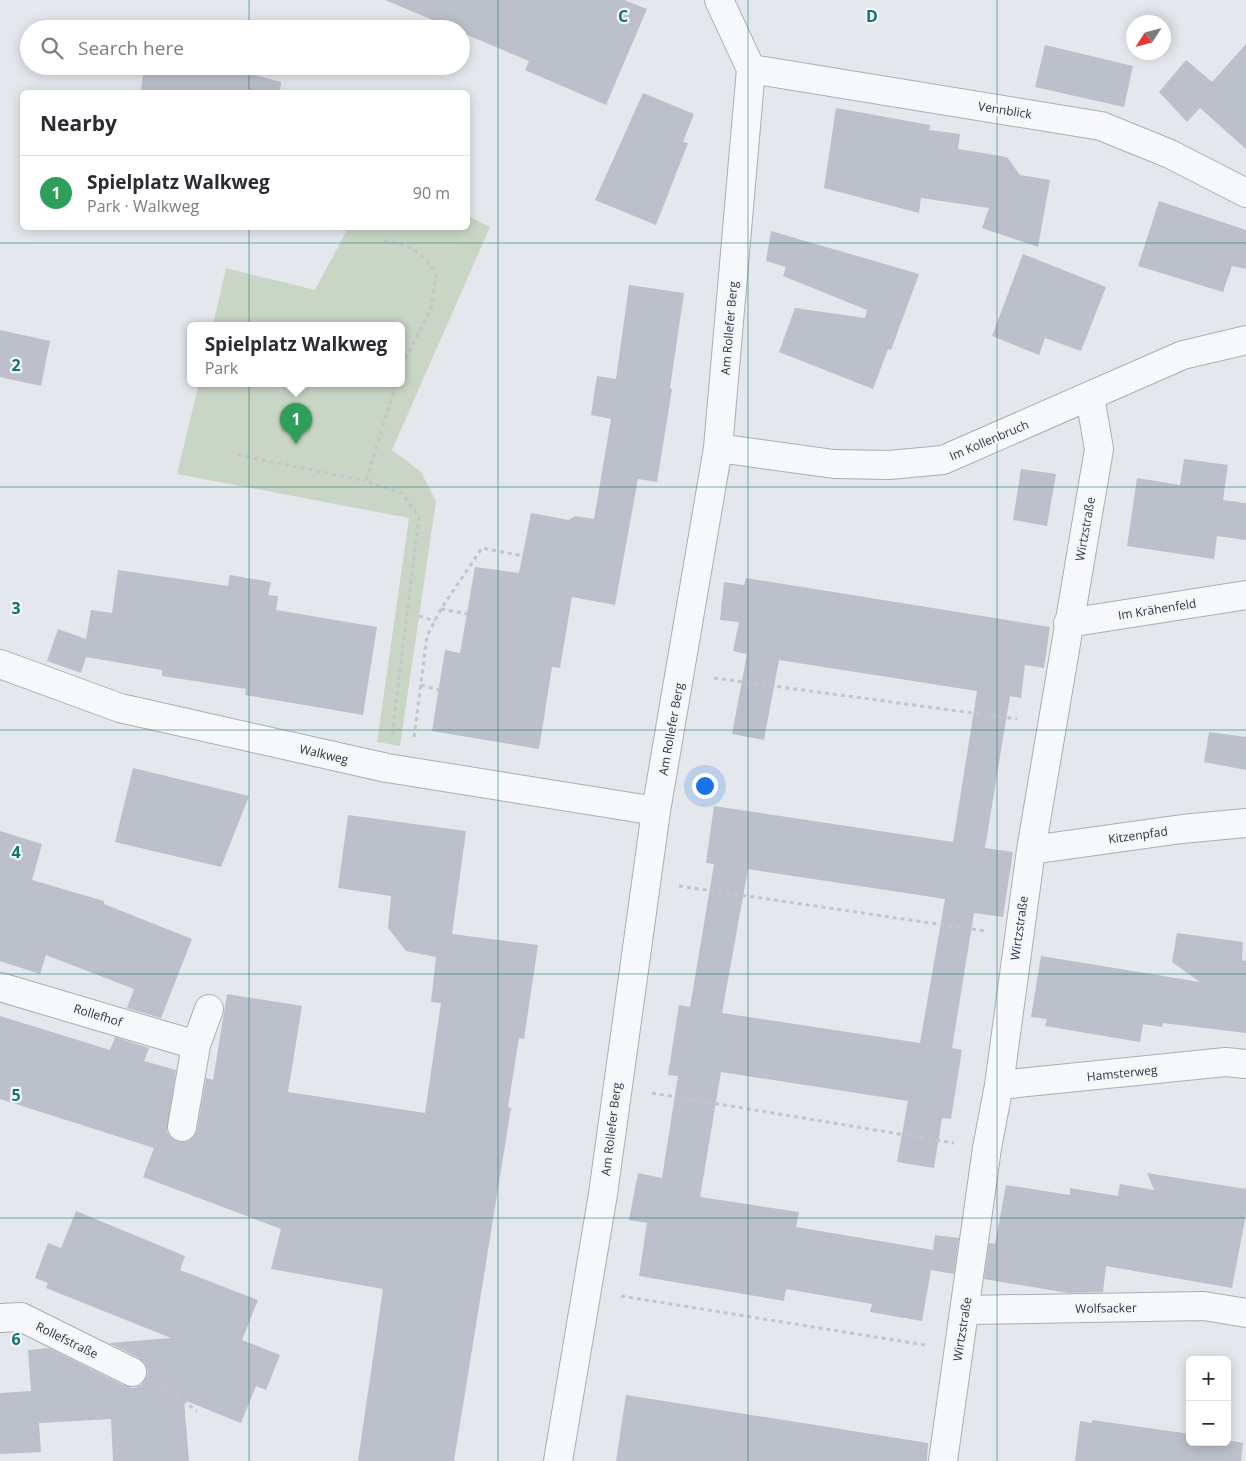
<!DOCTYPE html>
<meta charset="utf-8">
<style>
body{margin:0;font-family:"Open Sans",sans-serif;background:#f2f2f3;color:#2b2b33}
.controls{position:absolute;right:15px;bottom:15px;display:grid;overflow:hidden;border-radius:8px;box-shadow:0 2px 12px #0003}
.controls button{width:45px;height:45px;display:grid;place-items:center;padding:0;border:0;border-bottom:1px solid #e1e1e2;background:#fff;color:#2b2b33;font:25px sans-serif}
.compass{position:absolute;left:1126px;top:15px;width:45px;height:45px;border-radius:50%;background:#fff;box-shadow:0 2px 12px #0003;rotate:234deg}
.you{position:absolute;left:704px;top:785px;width:18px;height:18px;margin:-12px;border:4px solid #fff;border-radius:50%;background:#1a73e8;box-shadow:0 0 0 8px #1a73e833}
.badge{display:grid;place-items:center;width:32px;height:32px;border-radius:50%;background:#d1495b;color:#fff;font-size:16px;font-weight:700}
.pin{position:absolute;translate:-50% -41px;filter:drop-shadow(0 1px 2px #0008)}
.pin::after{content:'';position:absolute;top:26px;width:18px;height:15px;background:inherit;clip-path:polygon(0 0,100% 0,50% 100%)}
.popup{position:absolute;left:187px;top:322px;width:218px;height:65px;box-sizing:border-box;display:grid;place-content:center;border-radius:8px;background:#fff;filter:drop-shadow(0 1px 4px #0005);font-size:16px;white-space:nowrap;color:#7c7c81}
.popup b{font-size:19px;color:#2b2b33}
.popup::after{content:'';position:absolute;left:50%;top:100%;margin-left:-10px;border:10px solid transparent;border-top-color:#fff}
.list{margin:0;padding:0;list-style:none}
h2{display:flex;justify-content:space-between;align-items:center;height:65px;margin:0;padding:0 20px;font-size:21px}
h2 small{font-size:16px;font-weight:400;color:#7c7c81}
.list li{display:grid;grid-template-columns:32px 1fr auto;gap:15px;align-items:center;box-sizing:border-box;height:75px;padding:0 20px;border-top:1px solid #e1e1e2}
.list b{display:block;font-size:19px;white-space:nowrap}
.list p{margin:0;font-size:16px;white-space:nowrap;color:#7c7c81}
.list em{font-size:16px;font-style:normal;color:#7c7c81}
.icon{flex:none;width:28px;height:28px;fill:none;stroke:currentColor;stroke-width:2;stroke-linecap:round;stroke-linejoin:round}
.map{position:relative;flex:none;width:1246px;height:1461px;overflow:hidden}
.search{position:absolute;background:#fff;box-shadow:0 2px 12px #0003;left:20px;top:20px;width:450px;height:55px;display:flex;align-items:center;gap:12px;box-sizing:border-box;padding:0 18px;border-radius:28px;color:#7c7c81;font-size:19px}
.panel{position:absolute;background:#fff;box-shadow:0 2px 12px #0003;left:20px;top:90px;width:450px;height:140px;border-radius:8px}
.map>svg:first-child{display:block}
.green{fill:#c9d6c5}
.building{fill:#bbc0ca;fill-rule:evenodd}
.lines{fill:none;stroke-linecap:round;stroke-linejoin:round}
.minor-casing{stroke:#a9aeb7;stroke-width:30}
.path{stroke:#c2c5cb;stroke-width:3;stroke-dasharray:4 4;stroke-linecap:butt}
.minor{stroke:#f7f8fa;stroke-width:28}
.grid{fill:none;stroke:#0f766e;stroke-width:1;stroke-opacity:0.55}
.labels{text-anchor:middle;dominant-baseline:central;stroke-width:4.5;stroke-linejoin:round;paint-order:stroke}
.street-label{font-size:12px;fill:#2b3445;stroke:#f4f6f9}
.grid-label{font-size:16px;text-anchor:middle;font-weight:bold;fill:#0f766e;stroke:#f4f6f9;stroke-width:4.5;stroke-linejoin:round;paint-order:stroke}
</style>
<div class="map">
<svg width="1246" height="1461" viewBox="0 0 1246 1461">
<rect width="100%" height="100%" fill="#e4e7ec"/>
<path class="green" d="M 468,216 L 490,227 L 392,450 L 421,472 L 436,501 L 400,746 L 377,742 L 409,518 L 177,474 L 199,383 L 401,383 L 401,325 L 213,325 L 226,268 L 315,290 L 348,228 L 468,228 Z"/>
<path class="building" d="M 385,0 L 624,0 L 647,9 L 606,105 L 525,70 L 529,61 L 465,34 L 461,42 L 461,29 L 433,29 L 435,21 Z
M 1246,44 L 1246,149 L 1200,108 L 1187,122 L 1159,92 L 1186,60 L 1212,82 Z
M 1045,45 L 1133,66 L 1124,107 L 1035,87 Z
M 144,66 L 222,66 L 281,82 L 280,92 L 141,92 Z
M 643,93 L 694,114 L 683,142 L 688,143 L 656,225 L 595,200 Z
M 836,108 L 930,125 L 929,130 L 960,134 L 958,149 L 1007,157 L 1020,175 L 1050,180 L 1038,247 L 982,228 L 989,208 L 921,198 L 919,213 L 824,188 Z
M 1159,201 L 1246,230 L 1246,269 L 1232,266 L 1223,292 L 1138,266 Z
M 771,231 L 919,274 L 891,350 L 888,349 L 873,389 L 779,352 L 795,308 L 865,318 L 867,310 L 783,276 L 786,267 L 766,261 Z
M 1023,254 L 1106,287 L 1081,351 L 1045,338 L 1039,355 L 992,336 Z
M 629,285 L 684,293 L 670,388 L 672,389 L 657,482 L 638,479 L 615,605 L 572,597 L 560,668 L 552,667 L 539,749 L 432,731 L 445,650 L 460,653 L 475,567 L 519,573 L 531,513 L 569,520 L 575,516 L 594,519 L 611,419 L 591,415 L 597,376 L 616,379 Z
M 0,330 L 50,341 L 41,386 L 0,377 Z
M 1184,459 L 1228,465 L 1223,500 L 1246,503 L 1246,540 L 1217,536 L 1214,559 L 1127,546 L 1137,478 L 1180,485 Z
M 1021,469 L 1056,474 L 1047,526 L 1013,520 Z
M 118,570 L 228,586 L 230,575 L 271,582 L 268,595 L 278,596 L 276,610 L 377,627 L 363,715 L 245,695 L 246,689 L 162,676 L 162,670 L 86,657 L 81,673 L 47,661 L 58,629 L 86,639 L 91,610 L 112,613 Z
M 746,578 L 1050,627 L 1044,668 L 1025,665 L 1021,698 L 1010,696 L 985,848 L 1013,852 L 1003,917 L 974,913 L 952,1048 L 962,1050 L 951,1119 L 942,1118 L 934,1168 L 897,1162 L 908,1101 L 721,1072 L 700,1197 L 799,1212 L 796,1227 L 933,1250 L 935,1235 L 959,1238 L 954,1274 L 931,1270 L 922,1321 L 870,1312 L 872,1304 L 786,1289 L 784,1301 L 639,1276 L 647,1223 L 629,1220 L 638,1173 L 662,1178 L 678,1076 L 668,1075 L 679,1005 L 690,1007 L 714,864 L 706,863 L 714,806 L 953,842 L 977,691 L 779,660 L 764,740 L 732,734 L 747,654 L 733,651 L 739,622 L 720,620 L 724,582 L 744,585 ZM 748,869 L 945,899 L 920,1043 L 722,1013 Z
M 1209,732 L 1246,737 L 1246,770 L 1204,762 Z
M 133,768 L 249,796 L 221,867 L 115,842 Z
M 348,815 L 466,831 L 452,934 L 538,945 L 524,1039 L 519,1038 L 508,1107 L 511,1108 L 454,1461 L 358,1461 L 383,1289 L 271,1269 L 281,1229 L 143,1177 L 154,1148 L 0,1099 L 0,1016 L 110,1050 L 115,1037 L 149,1048 L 144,1061 L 176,1070 L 167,1132 L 172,1139 L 179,1142 L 188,1141 L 194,1137 L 197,1130 L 206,1078 L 213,1080 L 227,994 L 302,1006 L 288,1092 L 425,1113 L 441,1003 L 431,1002 L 436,957 L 406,951 L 388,928 L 391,896 L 338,888 Z
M 0,831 L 42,844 L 32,880 L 104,901 L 104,904 L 192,939 L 161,1018 L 127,1008 L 134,989 L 46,955 L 40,974 L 0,961 Z
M 1177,933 L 1243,942 L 1242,960 L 1246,961 L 1246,1033 L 1163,1023 L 1162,1027 L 1143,1024 L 1140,1042 L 1045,1026 L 1047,1019 L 1031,1017 L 1041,956 L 1200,982 L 1172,962 Z
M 1147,1173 L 1246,1189 L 1246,1214 L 1232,1288 L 1106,1266 L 1103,1292 L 1068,1293 L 984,1279 L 989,1243 L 995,1244 L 1006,1185 L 1070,1195 L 1070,1188 L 1118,1196 L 1120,1184 L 1154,1190 Z
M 76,1211 L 185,1256 L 180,1270 L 258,1300 L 242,1340 L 280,1355 L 266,1390 L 256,1386 L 241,1423 L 184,1400 L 189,1461 L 113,1461 L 111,1419 L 39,1423 L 41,1452 L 0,1454 L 0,1393 L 31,1391 L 28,1350 L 49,1348 L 125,1386 L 133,1388 L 141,1385 L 146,1378 L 148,1372 L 145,1364 L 139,1358 L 109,1343 L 171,1338 L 46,1288 L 48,1283 L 35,1278 L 48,1243 L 61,1248 Z
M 626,1395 L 928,1443 L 927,1461 L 616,1461 Z
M 1092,1420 L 1190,1434 L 1190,1442 L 1227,1442 L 1227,1440 L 1243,1443 L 1241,1461 L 1075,1461 L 1080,1421 L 1092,1423 Z"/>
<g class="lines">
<g class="minor-casing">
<path id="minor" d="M 751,69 L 1101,126 L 1170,154 L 1246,193
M 718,448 L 834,464 L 889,465 L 943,460 L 1183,355 L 1246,340
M 1068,623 L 1246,595
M 0,664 L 120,708 L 387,768 L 656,811
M 1031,850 L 1182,829 L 1246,823
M 0,987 L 196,1045
M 999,1085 L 1226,1062 L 1246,1064
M 182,1127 L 196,1045 L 209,1009
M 966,1310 L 1204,1306 L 1246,1313
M 0,1318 L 21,1317 L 132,1372
M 558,1461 L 603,1194 L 656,811 L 718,448 L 751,69 L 719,0
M 943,1461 L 987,1148 L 999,1085 L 1031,850 L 1099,449 L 1090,397"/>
</g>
<path class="path" d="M 384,241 C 410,243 421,253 436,273 L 431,309 L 401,367
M 238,455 L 366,481
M 441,609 L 467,614
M 419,616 L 435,621
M 714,678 L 1017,719
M 421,685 L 439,690
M 392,735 L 419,517 L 402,493 L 366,481 L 396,383
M 414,737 L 427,636 L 441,609 L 482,548 L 523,556
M 679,886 L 985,931
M 652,1093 L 954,1143
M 621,1296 L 925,1345
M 164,1386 L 197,1411"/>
<use href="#minor" class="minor"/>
</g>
<path class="grid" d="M 249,0 L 249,29M 498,0 L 498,1461M 748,0 L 748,1461M 997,0 L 997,1461M 249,66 L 249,92M 249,228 L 249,1461M 0,243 L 1246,243M 0,487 L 1246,487M 0,730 L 1246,730M 0,974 L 1246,974M 0,1218 L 1246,1218"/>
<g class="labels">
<g class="street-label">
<text transform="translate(1005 110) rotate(9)">Vennblick</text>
<text transform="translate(729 328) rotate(-85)">Am Rollefer Berg</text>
<text transform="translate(989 440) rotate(-23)">Im Kollenbruch</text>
<text transform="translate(1085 529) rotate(-80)">Wirtzstraße</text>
<text transform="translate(1157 609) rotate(-9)">Im Krähenfeld</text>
<text transform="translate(671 729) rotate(-80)">Am Rollefer Berg</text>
<text transform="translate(324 754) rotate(13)">Walkweg</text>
<text transform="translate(1138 835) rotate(-8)">Kitzenpfad</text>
<text transform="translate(1019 928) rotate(-82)">Wirtzstraße</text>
<text transform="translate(98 1015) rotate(17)">Rollefhof</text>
<text transform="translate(1122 1073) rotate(-6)">Hamsterweg</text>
<text transform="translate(611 1129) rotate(-83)">Am Rollefer Berg</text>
<text transform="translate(1106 1308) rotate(-1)">Wolfsacker</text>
<text transform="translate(962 1329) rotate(-81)">Wirtzstraße</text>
<text transform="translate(67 1340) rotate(26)">Rollefstraße</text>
</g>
</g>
<g class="grid-label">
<text x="623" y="22">C</text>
<text x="872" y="22">D</text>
<text x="16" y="371">2</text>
<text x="16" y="614">3</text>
<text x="16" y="858">4</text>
<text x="16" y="1101">5</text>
<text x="16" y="1345">6</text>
</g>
</svg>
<div class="controls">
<button>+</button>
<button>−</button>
</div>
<svg class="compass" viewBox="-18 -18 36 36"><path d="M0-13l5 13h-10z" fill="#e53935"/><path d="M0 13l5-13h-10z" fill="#7c7c81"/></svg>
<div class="you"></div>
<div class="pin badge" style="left:296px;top:444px;background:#2e9e5b">1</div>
<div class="popup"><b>Spielplatz Walkweg</b>Park</div>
<div class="search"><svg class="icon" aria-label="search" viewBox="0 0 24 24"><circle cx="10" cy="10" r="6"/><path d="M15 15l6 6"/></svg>Search here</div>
<section class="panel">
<h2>Nearby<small></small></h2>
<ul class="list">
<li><span class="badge" style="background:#2e9e5b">1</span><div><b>Spielplatz Walkweg</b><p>Park · Walkweg</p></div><em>90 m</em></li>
</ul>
</section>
</div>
